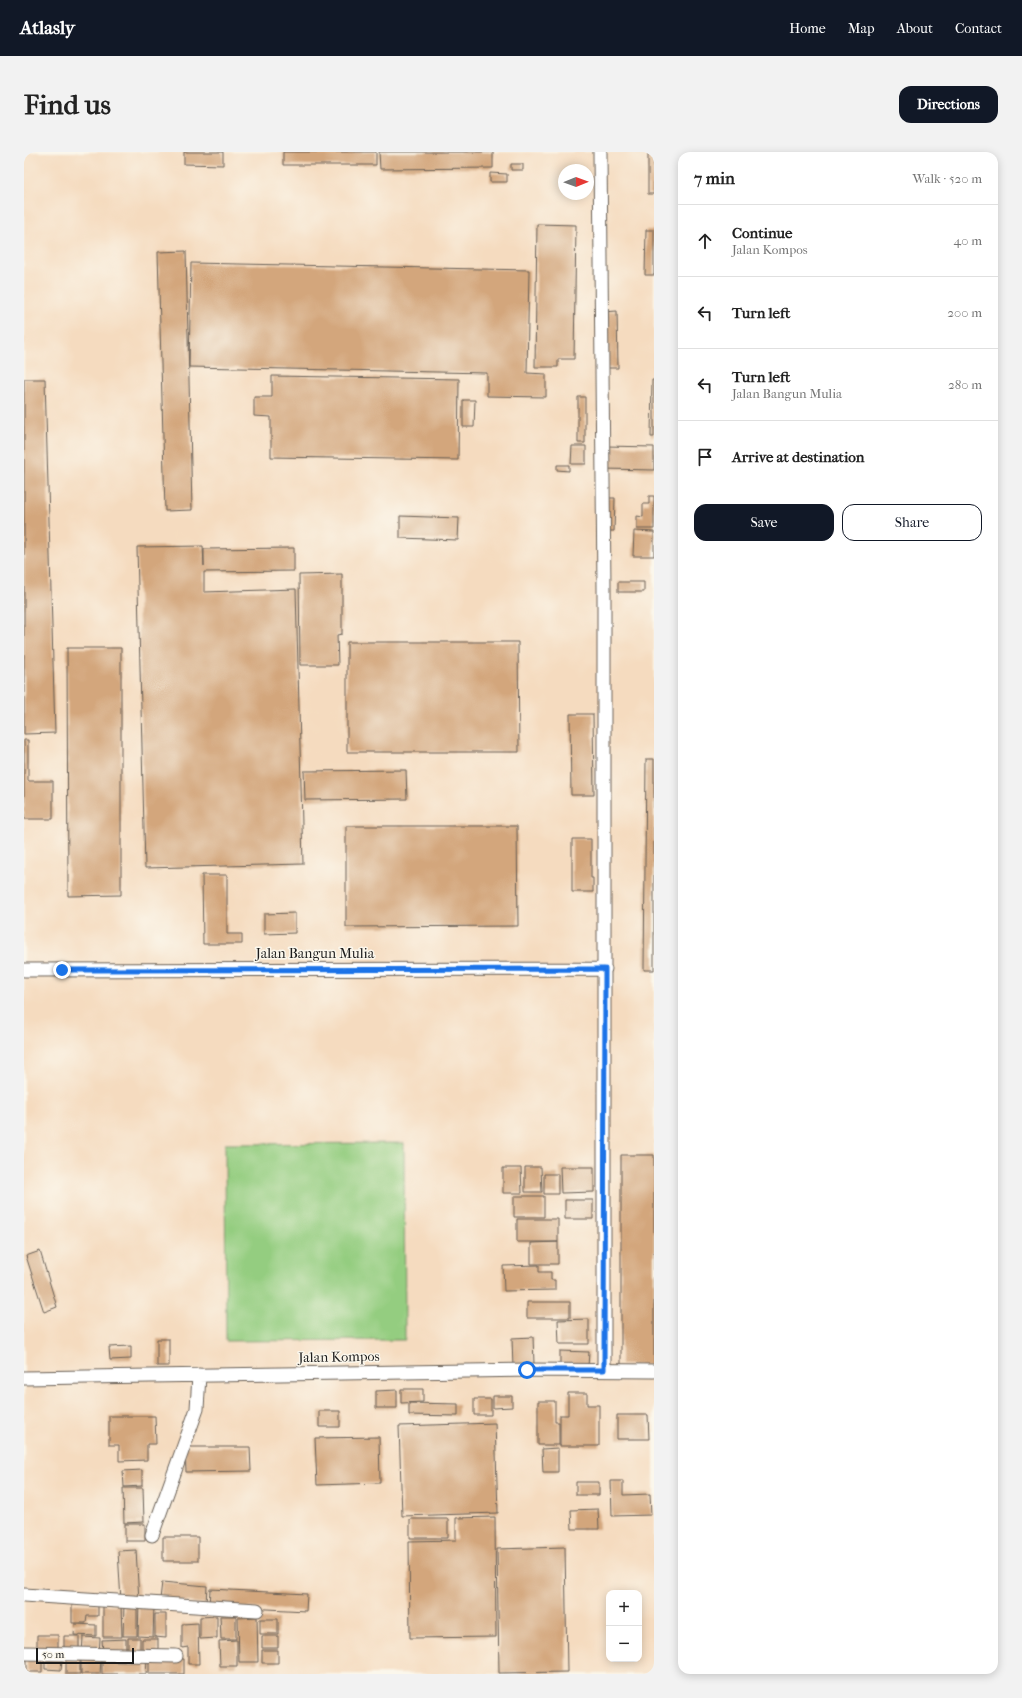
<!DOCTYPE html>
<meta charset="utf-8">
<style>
body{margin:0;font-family:"IM FELL French Canon",serif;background:#f2f2f2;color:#222}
.controls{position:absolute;right:12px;bottom:12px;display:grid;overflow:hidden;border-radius:8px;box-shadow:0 2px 10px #0003}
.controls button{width:36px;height:36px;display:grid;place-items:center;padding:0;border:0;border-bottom:1px solid #e0e0e0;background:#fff;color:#222;font:20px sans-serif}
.compass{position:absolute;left:534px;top:12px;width:36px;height:36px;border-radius:50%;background:#fff;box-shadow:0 2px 10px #0003;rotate:89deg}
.scale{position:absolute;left:12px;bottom:10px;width:98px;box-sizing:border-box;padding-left:4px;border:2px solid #1c1c1c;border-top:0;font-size:11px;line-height:14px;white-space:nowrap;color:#1c1c1c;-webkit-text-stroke:3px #fbf7ec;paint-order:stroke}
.stop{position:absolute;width:12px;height:12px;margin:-9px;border:3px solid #1a73e8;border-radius:50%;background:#fff}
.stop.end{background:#1a73e8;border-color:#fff;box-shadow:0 1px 4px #0008}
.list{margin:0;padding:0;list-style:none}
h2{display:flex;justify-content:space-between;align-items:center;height:52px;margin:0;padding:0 16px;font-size:17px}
h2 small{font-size:13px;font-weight:400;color:#767676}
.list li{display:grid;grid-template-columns:26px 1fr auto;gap:12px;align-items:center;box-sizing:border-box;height:72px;padding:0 16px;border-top:1px solid #e0e0e0}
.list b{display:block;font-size:15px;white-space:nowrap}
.list p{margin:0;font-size:13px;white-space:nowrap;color:#767676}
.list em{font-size:13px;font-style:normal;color:#767676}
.actions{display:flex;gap:8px;padding:12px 16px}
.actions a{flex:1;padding:9px 0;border:1px solid #111827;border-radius:12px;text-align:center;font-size:14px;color:#111827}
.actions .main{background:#111827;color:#fff}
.icon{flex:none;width:22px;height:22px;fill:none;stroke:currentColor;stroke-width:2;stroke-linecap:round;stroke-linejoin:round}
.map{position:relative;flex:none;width:630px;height:1522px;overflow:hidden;border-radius:12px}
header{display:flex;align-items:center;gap:24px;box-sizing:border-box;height:56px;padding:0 20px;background:#111827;color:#fff}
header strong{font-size:19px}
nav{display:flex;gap:22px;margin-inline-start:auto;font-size:14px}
.intro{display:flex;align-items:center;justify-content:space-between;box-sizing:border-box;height:96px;padding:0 24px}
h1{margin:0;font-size:28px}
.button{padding:10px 18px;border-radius:12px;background:#111827;color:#fff;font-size:14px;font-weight:700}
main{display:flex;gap:24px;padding:0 24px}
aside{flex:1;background:#fff;border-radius:12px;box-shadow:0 2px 10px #0003}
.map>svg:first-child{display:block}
.green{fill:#94cd80;stroke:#58744e}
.building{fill:#d3a67b}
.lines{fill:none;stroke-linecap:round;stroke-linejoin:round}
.minor-casing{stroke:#685f55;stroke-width:15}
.minor{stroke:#fff;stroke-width:13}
.route{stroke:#1a73e8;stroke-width:5}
.labels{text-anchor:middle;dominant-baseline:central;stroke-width:3;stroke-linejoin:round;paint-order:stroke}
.street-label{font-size:14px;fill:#1c1c1c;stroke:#fbf7ec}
</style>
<header>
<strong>Atlasly</strong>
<nav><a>Home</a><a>Map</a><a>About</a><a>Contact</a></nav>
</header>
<div class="intro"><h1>Find us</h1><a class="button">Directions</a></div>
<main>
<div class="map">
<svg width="630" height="1522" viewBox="0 0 630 1522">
<rect width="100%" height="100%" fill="#fbf7ec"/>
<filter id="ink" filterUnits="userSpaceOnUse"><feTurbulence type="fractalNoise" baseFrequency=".025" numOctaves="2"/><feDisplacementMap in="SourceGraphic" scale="8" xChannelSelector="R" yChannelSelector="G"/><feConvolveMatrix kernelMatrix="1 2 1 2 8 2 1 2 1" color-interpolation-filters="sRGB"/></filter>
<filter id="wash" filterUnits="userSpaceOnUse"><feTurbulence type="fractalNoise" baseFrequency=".012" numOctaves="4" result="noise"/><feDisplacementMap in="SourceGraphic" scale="16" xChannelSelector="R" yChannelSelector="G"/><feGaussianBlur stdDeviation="0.9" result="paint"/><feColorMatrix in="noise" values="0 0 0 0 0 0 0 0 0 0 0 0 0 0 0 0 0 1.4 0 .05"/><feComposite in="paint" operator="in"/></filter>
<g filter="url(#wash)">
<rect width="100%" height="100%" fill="#f5dbbf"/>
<path class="green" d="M 380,991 L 381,1188 L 202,1189 L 201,992 Z"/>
<g id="blocks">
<path class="building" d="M 160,0 L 199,0 L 199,13 L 160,12 Z
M 259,0 L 352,0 L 352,13 L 259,13 Z
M 355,0 L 469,0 L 469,16 L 356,17 Z
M 624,0 L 630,0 L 630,42 L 624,42 Z
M 487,12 L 499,12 L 499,18 L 487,18 Z
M 466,21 L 483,22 L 483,30 L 466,30 Z
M 513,72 L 552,73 L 550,207 L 534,207 L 534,215 L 511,215 Z
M 622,78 L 630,78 L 630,123 L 621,123 Z
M 162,99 L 168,358 L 141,359 L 134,100 Z
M 167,111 L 505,118 L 503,221 L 522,222 L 522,245 L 463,244 L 463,221 L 165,215 Z
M 593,159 L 594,216 L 581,216 L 579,160 Z
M 248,224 L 435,227 L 434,308 L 247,305 L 247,265 L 230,264 L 230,245 L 248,245 Z
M 0,227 L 21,227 L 31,581 L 0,582 Z
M 628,228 L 630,228 L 630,285 L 627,285 Z
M 554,245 L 561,245 L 561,291 L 554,291 Z
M 439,248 L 451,248 L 450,275 L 439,275 Z
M 548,294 L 562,294 L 562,312 L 547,312 Z
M 581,294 L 630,295 L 630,318 L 580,317 Z
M 533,313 L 545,313 L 545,319 L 533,318 Z
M 625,344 L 630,344 L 630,377 L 613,377 L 613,364 L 619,365 L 619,352 L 625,352 Z
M 582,346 L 591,346 L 590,379 L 582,379 Z
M 376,364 L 435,366 L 434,388 L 376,386 Z
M 610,379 L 630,380 L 630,404 L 609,404 Z
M 179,394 L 180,414 L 180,397 L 270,396 L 270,419 L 180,420 L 180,440 L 272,437 L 279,712 L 121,716 L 113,395 Z
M 318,422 L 318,482 L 313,483 L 314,513 L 276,513 L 275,423 Z
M 594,430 L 620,430 L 620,440 L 594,440 Z
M 323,490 L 494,490 L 495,600 L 323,600 Z
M 43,496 L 97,496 L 97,743 L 44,744 Z
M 546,562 L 569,562 L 570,643 L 547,643 Z
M 0,588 L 4,588 L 4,629 L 29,629 L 29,667 L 0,667 Z
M 622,607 L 630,607 L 630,818 L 620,818 Z
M 382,618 L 383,647 L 281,648 L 280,619 Z
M 322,674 L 493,674 L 494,774 L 322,775 Z
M 548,687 L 567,687 L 567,726 L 569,726 L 569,740 L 548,740 Z
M 178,723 L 203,723 L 203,782 L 218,782 L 218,792 L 179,792 Z
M 271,761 L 271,781 L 240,782 L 240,762 Z
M 597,1003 L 630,1003 L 630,1213 L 597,1213 Z
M 501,1015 L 517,1015 L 518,1040 L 501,1040 Z
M 536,1015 L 570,1015 L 570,1040 L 537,1041 Z
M 479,1016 L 497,1016 L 498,1041 L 479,1041 Z
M 520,1022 L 534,1022 L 534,1042 L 520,1042 Z
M 490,1044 L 520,1044 L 520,1065 L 490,1065 Z
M 541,1048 L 569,1048 L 569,1067 L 541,1067 Z
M 493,1067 L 534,1067 L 534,1090 L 493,1090 Z
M 534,1090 L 534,1112 L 507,1112 L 507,1091 Z
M 16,1099 L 33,1155 L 20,1160 L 2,1104 Z
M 515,1113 L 515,1120 L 527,1120 L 527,1128 L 531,1128 L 531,1138 L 480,1139 L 479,1114 Z
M 503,1150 L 546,1150 L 546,1166 L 503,1166 Z
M 565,1167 L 565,1192 L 535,1192 L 534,1168 Z
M 509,1185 L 510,1212 L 489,1216 L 488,1186 Z
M 133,1187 L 145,1187 L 145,1214 L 133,1214 Z
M 107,1194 L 107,1207 L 86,1208 L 85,1195 Z
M 536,1199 L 565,1200 L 564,1215 L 536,1214 Z
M 377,1237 L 399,1237 L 399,1250 L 377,1251 Z
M 373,1238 L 373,1256 L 352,1256 L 352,1239 Z
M 544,1241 L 563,1241 L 563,1253 L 575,1253 L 575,1294 L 536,1294 L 536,1263 L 544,1263 Z
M 469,1244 L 488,1244 L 488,1255 L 469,1256 Z
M 450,1247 L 467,1247 L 467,1263 L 450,1263 Z
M 514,1249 L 531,1249 L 531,1270 L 535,1270 L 535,1293 L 514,1293 Z
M 385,1251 L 434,1252 L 434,1264 L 385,1263 Z
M 295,1259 L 316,1259 L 316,1275 L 295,1275 Z
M 593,1263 L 624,1263 L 625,1287 L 593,1287 Z
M 85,1264 L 131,1264 L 132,1292 L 123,1292 L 123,1308 L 95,1309 L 95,1293 L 85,1293 Z
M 471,1271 L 474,1361 L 378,1364 L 375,1274 Z
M 355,1285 L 356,1331 L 293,1333 L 291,1286 Z
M 161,1295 L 226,1295 L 227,1319 L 162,1320 Z
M 534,1296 L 534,1320 L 519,1320 L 518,1297 Z
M 118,1318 L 118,1334 L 100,1335 L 99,1319 Z
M 587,1329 L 599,1329 L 599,1343 L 626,1342 L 627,1363 L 588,1364 Z
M 552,1330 L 575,1330 L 575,1343 L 552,1343 Z
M 99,1336 L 119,1336 L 120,1370 L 100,1371 Z
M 574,1357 L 575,1377 L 548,1377 L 547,1358 Z
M 471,1365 L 472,1485 L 386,1486 L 385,1389 L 432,1388 L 432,1366 Z
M 386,1367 L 424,1367 L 424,1386 L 386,1386 Z
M 101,1372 L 121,1372 L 121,1389 L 101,1389 Z
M 139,1385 L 174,1385 L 174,1409 L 139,1409 Z
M 541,1395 L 543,1520 L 475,1521 L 473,1397 Z
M 112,1398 L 115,1448 L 97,1449 L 94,1399 Z
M 138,1430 L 183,1434 L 182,1452 L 136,1447 Z
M 186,1437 L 283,1442 L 282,1459 L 185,1454 Z
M 48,1452 L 74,1452 L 74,1464 L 63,1464 L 62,1471 L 48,1471 Z
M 100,1452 L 113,1452 L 113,1484 L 99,1484 Z
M 79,1453 L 97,1453 L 98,1485 L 79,1485 Z
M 115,1453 L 130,1454 L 129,1485 L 114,1484 Z
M 131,1462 L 142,1462 L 142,1486 L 131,1485 Z
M 193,1464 L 193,1486 L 176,1487 L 176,1465 Z
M 196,1464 L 212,1464 L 212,1487 L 197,1487 Z
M 233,1465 L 234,1510 L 215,1510 L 214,1466 Z
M 236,1467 L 254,1467 L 254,1482 L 236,1482 Z
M 174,1471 L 175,1512 L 164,1512 L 164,1495 L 158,1496 L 158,1472 Z
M 51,1472 L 72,1473 L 72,1484 L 50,1483 Z
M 13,1483 L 34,1483 L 34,1498 L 13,1498 Z
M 40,1484 L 55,1484 L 55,1499 L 40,1499 Z
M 238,1484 L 254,1484 L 254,1496 L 238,1496 Z
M 59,1485 L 76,1486 L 75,1503 L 58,1502 Z
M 104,1486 L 116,1486 L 116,1501 L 104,1501 Z
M 102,1487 L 102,1501 L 79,1501 L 78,1488 Z
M 118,1487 L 134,1487 L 134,1501 L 118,1501 Z
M 213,1488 L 213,1514 L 196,1514 L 195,1489 Z
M 238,1498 L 254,1498 L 254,1511 L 238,1511 Z
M 57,1505 L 77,1506 L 76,1522 L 57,1522 Z
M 78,1505 L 123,1507 L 122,1522 L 78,1522 Z
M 3,1506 L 18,1506 L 18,1520 L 3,1520 Z
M 42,1506 L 56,1506 L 56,1522 L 42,1522 Z
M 21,1507 L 38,1507 L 37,1518 L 21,1517 Z
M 160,1507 L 160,1522 L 125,1522 L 125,1508 Z"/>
</g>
</g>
<g filter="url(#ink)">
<use href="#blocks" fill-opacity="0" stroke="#685f55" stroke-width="1"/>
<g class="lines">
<g class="minor-casing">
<path id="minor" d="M 576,0 L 580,437 L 580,1218
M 0,818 L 581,817
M 0,1226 L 503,1218 L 630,1219
M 128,1383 L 173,1257 L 175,1223
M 0,1443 L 233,1458
M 0,1501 L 152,1504"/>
</g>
<use href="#minor" class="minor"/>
</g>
</g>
<g class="lines" filter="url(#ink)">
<path class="route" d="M 38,818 L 581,817 L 580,1218 L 503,1218"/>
</g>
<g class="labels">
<g class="street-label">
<text x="291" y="801">Jalan Bangun Mulia</text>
<text transform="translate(315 1205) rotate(-1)">Jalan Kompos</text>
</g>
</g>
</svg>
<div class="controls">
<button>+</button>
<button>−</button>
</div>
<svg class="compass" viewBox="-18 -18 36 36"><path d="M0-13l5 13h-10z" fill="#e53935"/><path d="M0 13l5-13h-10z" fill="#767676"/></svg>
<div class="scale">50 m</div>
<div class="stop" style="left:503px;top:1218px"></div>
<div class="stop end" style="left:38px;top:818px"></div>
</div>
<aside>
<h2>7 min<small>Walk · 520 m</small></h2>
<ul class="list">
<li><svg class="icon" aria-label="ahead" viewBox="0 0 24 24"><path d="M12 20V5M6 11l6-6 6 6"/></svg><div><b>Continue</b><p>Jalan Kompos</p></div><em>40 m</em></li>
<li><svg class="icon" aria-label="left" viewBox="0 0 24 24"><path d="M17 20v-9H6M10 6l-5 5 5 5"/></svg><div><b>Turn left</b></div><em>200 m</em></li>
<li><svg class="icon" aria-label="left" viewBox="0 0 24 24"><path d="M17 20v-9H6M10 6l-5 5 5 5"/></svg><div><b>Turn left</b><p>Jalan Bangun Mulia</p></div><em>280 m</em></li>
<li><svg class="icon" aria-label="arrive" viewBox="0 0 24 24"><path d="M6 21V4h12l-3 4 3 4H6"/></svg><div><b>Arrive at destination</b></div></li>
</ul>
<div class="actions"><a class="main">Save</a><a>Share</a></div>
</aside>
</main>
